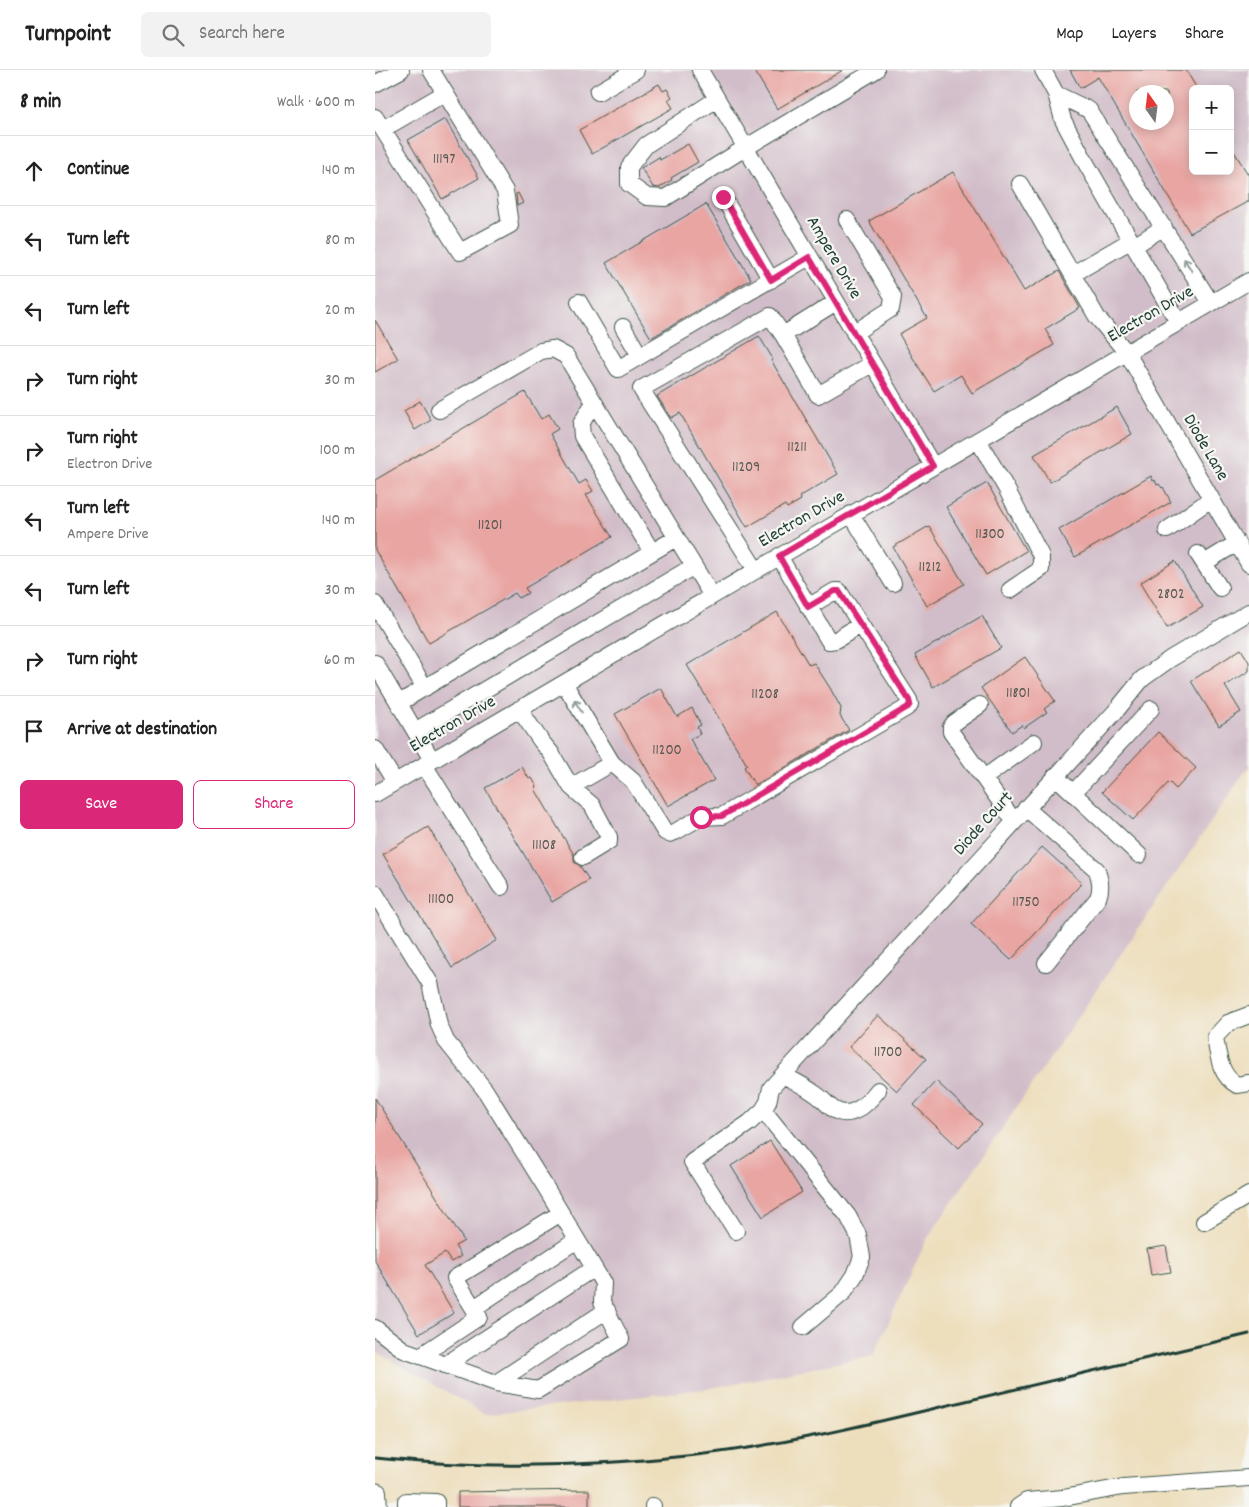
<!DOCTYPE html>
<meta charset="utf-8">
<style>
body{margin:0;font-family:Dekko,sans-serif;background:#f2f2f2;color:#222}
.controls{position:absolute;right:15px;top:15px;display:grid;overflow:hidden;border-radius:8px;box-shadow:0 2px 12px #0003}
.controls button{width:45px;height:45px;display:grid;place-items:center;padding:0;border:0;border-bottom:1px solid #e0e0e0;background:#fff;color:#222;font:25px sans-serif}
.compass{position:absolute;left:754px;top:15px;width:45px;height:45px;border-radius:50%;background:#fff;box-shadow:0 2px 12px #0003;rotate:346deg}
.stop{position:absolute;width:15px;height:15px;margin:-11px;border:4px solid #db2777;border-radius:50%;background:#fff}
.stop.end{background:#db2777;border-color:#fff;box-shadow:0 1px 5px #0008}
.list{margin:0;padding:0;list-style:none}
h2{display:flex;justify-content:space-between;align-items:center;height:65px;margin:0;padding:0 20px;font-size:21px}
h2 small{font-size:16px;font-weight:400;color:#767676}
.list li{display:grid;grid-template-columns:32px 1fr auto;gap:15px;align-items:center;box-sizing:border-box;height:70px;padding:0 20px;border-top:1px solid #e0e0e0}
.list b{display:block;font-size:19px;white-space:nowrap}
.list p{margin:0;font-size:16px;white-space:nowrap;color:#767676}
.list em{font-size:16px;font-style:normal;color:#767676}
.actions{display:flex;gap:10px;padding:15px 20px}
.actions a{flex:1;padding:11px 0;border:1px solid #db2777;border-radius:8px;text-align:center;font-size:18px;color:#db2777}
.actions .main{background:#db2777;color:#fff}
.icon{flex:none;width:28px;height:28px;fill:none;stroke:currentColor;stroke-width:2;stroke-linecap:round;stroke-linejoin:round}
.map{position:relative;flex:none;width:874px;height:1437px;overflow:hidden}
header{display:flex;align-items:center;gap:30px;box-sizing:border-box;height:70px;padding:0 25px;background:#fff;border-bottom:1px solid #e0e0e0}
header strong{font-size:24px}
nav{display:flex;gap:28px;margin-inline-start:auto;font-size:18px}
.search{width:350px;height:45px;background:#f2f2f2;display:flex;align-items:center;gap:12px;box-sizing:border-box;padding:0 18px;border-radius:8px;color:#767676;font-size:19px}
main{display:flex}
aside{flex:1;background:#fff}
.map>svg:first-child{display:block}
.industrial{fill:#d1bdc9;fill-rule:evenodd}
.building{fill:#e9a5a2;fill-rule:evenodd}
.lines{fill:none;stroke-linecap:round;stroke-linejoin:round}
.minor-casing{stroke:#3e5548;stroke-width:18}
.minor{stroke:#fff;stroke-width:16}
.rail{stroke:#1f3d34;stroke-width:3}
.oneway{stroke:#8f9e9a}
.route{stroke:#db2777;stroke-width:6}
.labels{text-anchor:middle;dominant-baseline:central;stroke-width:4.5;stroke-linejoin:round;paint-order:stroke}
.number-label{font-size:15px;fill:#525750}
.street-label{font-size:18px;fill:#1f3d34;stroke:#f6f6f2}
</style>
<header>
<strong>Turnpoint</strong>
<div class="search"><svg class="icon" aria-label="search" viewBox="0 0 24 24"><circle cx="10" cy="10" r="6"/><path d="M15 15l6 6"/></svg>Search here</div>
<nav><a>Map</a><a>Layers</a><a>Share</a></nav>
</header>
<main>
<aside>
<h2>8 min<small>Walk · 600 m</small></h2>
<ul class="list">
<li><svg class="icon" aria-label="ahead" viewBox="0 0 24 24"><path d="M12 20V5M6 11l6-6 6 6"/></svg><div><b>Continue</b></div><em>140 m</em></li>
<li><svg class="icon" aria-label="left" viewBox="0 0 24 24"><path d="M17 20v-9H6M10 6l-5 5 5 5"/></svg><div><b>Turn left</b></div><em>80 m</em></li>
<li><svg class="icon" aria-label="left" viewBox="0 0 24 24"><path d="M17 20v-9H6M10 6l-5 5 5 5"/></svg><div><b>Turn left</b></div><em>20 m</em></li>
<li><svg class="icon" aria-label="right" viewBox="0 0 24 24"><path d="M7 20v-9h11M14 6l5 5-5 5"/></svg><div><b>Turn right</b></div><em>30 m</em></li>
<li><svg class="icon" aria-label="right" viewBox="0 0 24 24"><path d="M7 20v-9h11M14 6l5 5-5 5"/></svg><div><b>Turn right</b><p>Electron Drive</p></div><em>100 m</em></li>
<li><svg class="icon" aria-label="left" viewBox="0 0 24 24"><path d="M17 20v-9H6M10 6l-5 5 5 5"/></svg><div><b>Turn left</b><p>Ampere Drive</p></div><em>140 m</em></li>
<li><svg class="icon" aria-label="left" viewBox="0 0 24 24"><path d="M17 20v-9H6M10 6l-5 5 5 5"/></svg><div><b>Turn left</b></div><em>30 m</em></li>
<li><svg class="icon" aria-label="right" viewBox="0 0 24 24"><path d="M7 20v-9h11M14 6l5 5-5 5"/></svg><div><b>Turn right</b></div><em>60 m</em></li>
<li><svg class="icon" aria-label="arrive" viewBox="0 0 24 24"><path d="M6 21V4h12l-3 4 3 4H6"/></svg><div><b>Arrive at destination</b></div></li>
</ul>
<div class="actions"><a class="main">Save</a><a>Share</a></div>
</aside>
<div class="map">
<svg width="874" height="1437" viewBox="0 0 874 1437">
<rect width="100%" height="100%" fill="#f6f6f2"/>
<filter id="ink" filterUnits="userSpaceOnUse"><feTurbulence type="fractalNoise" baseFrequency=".02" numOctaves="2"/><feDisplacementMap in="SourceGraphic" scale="10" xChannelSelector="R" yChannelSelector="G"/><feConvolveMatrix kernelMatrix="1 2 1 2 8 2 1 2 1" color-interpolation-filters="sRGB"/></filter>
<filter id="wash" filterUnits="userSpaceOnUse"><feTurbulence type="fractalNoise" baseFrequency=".0096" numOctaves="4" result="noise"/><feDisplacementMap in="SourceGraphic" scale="20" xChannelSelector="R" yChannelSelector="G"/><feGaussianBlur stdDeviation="1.12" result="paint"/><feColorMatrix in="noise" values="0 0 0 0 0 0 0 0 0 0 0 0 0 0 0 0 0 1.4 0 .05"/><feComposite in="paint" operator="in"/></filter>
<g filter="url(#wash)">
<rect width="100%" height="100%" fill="#eddebc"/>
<path class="industrial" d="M 0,0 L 874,0 L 874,696 L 552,1169 L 498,1286 L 331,1319 L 110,1344 L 0,1281 ZM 818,19 L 855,19 L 855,101 L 818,101 ZM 762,22 L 792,22 L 792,52 L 762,52 Z"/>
<g id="blocks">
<path class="building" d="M 379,0 L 468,0 L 402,39 Z
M 695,0 L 811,0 L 822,19 L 818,19 L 818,101 L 855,101 L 855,75 L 874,106 L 874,131 L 815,163 L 723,7 L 705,18 ZM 762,22 L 792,22 L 792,52 L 762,52 Z
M 284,14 L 288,21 L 292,19 L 297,27 L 293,30 L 298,38 L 217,84 L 204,60 Z
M 70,49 L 104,108 L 67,129 L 33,70 Z
M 313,74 L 323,92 L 296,108 L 297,110 L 284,118 L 278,117 L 266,98 L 284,87 L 285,90 Z
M 578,102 L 649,221 L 684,201 L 705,238 L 670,259 L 679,275 L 597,323 L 586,305 L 559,321 L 538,288 L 524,264 L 552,248 L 494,151 Z
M 143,123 L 148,133 L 142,136 L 141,124 Z
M 331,134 L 376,209 L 276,268 L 231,193 Z
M 0,250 L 23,289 L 0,302 Z
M 384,266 L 398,289 L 396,290 L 463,404 L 424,427 L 426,430 L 412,438 L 410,435 L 372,457 L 305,343 L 296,348 L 282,326 Z
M 150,322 L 166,349 L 174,344 L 183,359 L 175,364 L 204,414 L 211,410 L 218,421 L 211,425 L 237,467 L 150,518 L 153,523 L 144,528 L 140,523 L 54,573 L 0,480 L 0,410 Z
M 45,331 L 56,350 L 40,360 L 29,341 Z
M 742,337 L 757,364 L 675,412 L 659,385 Z
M 776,406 L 778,411 L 780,410 L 782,415 L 784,414 L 787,418 L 788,417 L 796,432 L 700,487 L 684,460 Z
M 612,413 L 651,481 L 611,505 L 571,437 Z
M 554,456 L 589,514 L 552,536 L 518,477 Z
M 800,491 L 828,537 L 792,558 L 765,513 Z
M 402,542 L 434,595 L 439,593 L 455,618 L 466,638 L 465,646 L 474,660 L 380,715 L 369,697 L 372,695 L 312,595 Z
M 607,546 L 626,578 L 558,617 L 540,585 Z
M 866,579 L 874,592 L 874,601 L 850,616 L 866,642 L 844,656 L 816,611 Z
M 650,587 L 680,631 L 669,639 L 672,642 L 649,658 L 647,655 L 637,662 L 606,618 Z
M 286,618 L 302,647 L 317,638 L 326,655 L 322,657 L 325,664 L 315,669 L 339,710 L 293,736 L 240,644 Z
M 783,662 L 821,698 L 801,719 L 794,712 L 758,750 L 727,722 Z
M 147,697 L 154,709 L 157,708 L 162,717 L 160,719 L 199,785 L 199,792 L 205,796 L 214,810 L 177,832 L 110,718 Z
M 53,757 L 122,870 L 77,898 L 8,784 Z
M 667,777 L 707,813 L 636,890 L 596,854 Z
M 503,945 L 551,989 L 522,1021 L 474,977 Z
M 561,1011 L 607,1054 L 584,1078 L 539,1035 Z
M 0,1028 L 89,1171 L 80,1176 L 86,1186 L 76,1192 L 70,1183 L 50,1195 L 79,1243 L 44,1264 L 0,1191 Z
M 395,1071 L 427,1122 L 388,1147 L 356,1096 Z
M 791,1176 L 796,1202 L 776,1205 L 772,1179 Z
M 214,1420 L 214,1437 L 83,1437 L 83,1422 Z"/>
</g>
</g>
<g filter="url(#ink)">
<use href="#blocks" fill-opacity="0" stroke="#3e5548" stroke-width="1"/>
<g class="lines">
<g class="minor-casing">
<path id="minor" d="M 325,0 L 558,396
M 668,0 L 681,24 L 714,40 L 836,233
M 0,14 L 26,0
M 223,22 L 261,0
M 681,24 L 688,50 L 712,95 L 803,252
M 342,29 L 271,75 L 254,97 L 254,114 L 272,127 L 290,128 L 370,78 L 501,0
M 0,47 L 85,182 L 135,155 L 130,121 L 56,0
M 8,59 L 70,23
M 645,114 L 722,247 L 752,283 L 874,494
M 348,127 L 396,210
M 472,150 L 518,227 L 516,239 L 479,263
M 759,176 L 789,157
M 698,204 L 755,171
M 204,232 L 243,299 L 265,286
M 248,257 L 265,286 L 434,187
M 408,265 L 443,325 L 497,294
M 219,332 L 206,354 L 207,366 L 277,482
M 64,340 L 166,281 L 178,279 L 191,286 L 337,526
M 603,370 L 631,418 L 666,486 L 666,499 L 635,520
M 476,444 L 518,513
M 792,460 L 836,429
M 823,484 L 845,518
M 404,486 L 454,571 L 461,570 L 485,555
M 829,493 L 862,473
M 381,500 L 266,319 L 395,246 L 408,265 L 461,232
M 0,534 L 50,618
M 0,593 L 57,690
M 189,613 L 237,693 L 196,717
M 24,633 L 301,468
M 605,635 L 579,653 L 576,657 L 576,662 L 639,751
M 144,639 L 166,671 L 176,683 L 196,717 L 217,735 L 234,767 L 234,771 L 208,787
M 40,661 L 319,496
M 0,679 L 20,712
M 237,693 L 258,711 L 290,762 L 294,764 L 300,762 L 326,747 L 347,746 L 533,637 L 535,634 L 534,630 L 464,521 L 460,521 L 433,537
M 49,695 L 126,817
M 680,706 L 764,785
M 609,708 L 659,672
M 698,723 L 776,639
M 0,724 L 874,211
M 651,738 L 722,800 C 725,810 727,818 723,828 L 671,893
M 0,823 L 55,913 L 64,955 L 71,971 L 110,1020 L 171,1118 L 228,1213 L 227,1232 L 246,1269 L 163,1320 L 121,1313 L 29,1280 L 0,1258
M 874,945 L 853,953 L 840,967 C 843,985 845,1006 862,1015 L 874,1013
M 408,1005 C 419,1011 430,1016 439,1023 C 446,1027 451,1034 458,1039 C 476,1051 492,1034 503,1020
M 388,1040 L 473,1146 L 483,1165 L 487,1187 L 480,1205 L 468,1223 L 428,1257
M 829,1152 L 874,1125
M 361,1161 L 317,1092 L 374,1053 L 388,1040 L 393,1032 L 396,1018 L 740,642 L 767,609 L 795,589 L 874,542
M 99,1238 L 202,1170
M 45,1286 L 104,1247 L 80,1208 L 186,1143
M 70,1295 L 219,1198
M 121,1313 L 232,1240
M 0,1421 L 3,1422 L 4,1437
M 278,1436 L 278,1437
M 31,1437 L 31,1431 L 61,1432 L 61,1437
M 643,1437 L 652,1431 L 688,1428 L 748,1417 L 874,1408"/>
</g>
<use href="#minor" class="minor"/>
<path class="rail" d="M 0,1388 C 106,1399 214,1397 321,1385 C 402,1376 482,1357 561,1338 C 666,1314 770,1288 874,1264"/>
</g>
<defs><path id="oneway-shaft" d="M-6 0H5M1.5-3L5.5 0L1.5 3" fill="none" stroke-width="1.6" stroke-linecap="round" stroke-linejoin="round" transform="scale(1.25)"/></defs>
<g class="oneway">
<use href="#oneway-shaft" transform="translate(813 195) rotate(-122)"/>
<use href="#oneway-shaft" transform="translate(203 636) rotate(-121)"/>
</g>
</g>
<g class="lines" filter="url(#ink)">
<path class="route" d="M 326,747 L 347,746 L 533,637 L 535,634 L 534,630 L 464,521 L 460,521 L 433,537 L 404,486 L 558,396 L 434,187 L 396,210 L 348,127"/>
</g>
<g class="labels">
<g class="number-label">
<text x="69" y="90">11197</text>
<text x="422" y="378">11211</text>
<text x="371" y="398">11209</text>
<text x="115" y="456">11201</text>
<text x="615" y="465">11300</text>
<text x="555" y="498">11212</text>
<text x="796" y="525">2802</text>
<text x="643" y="624">11801</text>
<text x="390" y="625">11208</text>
<text x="292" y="681">11200</text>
<text x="169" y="776">11108</text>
<text x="66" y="830">11100</text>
<text x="651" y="833">11750</text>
<text x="513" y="983">11700</text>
</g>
<g class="street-label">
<text transform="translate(458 188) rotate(60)">Ampere Drive</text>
<text transform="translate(776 245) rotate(-30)">Electron Drive</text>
<text transform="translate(830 378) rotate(60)">Diode Lane</text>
<text transform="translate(427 450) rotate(-30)">Electron Drive</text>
<text transform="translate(78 655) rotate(-30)">Electron Drive</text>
<text transform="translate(609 754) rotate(-48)">Diode Court</text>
</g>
</g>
</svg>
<div class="controls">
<button>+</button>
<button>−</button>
</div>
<svg class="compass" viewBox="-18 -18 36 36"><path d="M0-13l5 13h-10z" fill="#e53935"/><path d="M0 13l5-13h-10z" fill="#767676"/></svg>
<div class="stop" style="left:326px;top:747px"></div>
<div class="stop end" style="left:348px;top:127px"></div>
</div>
</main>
